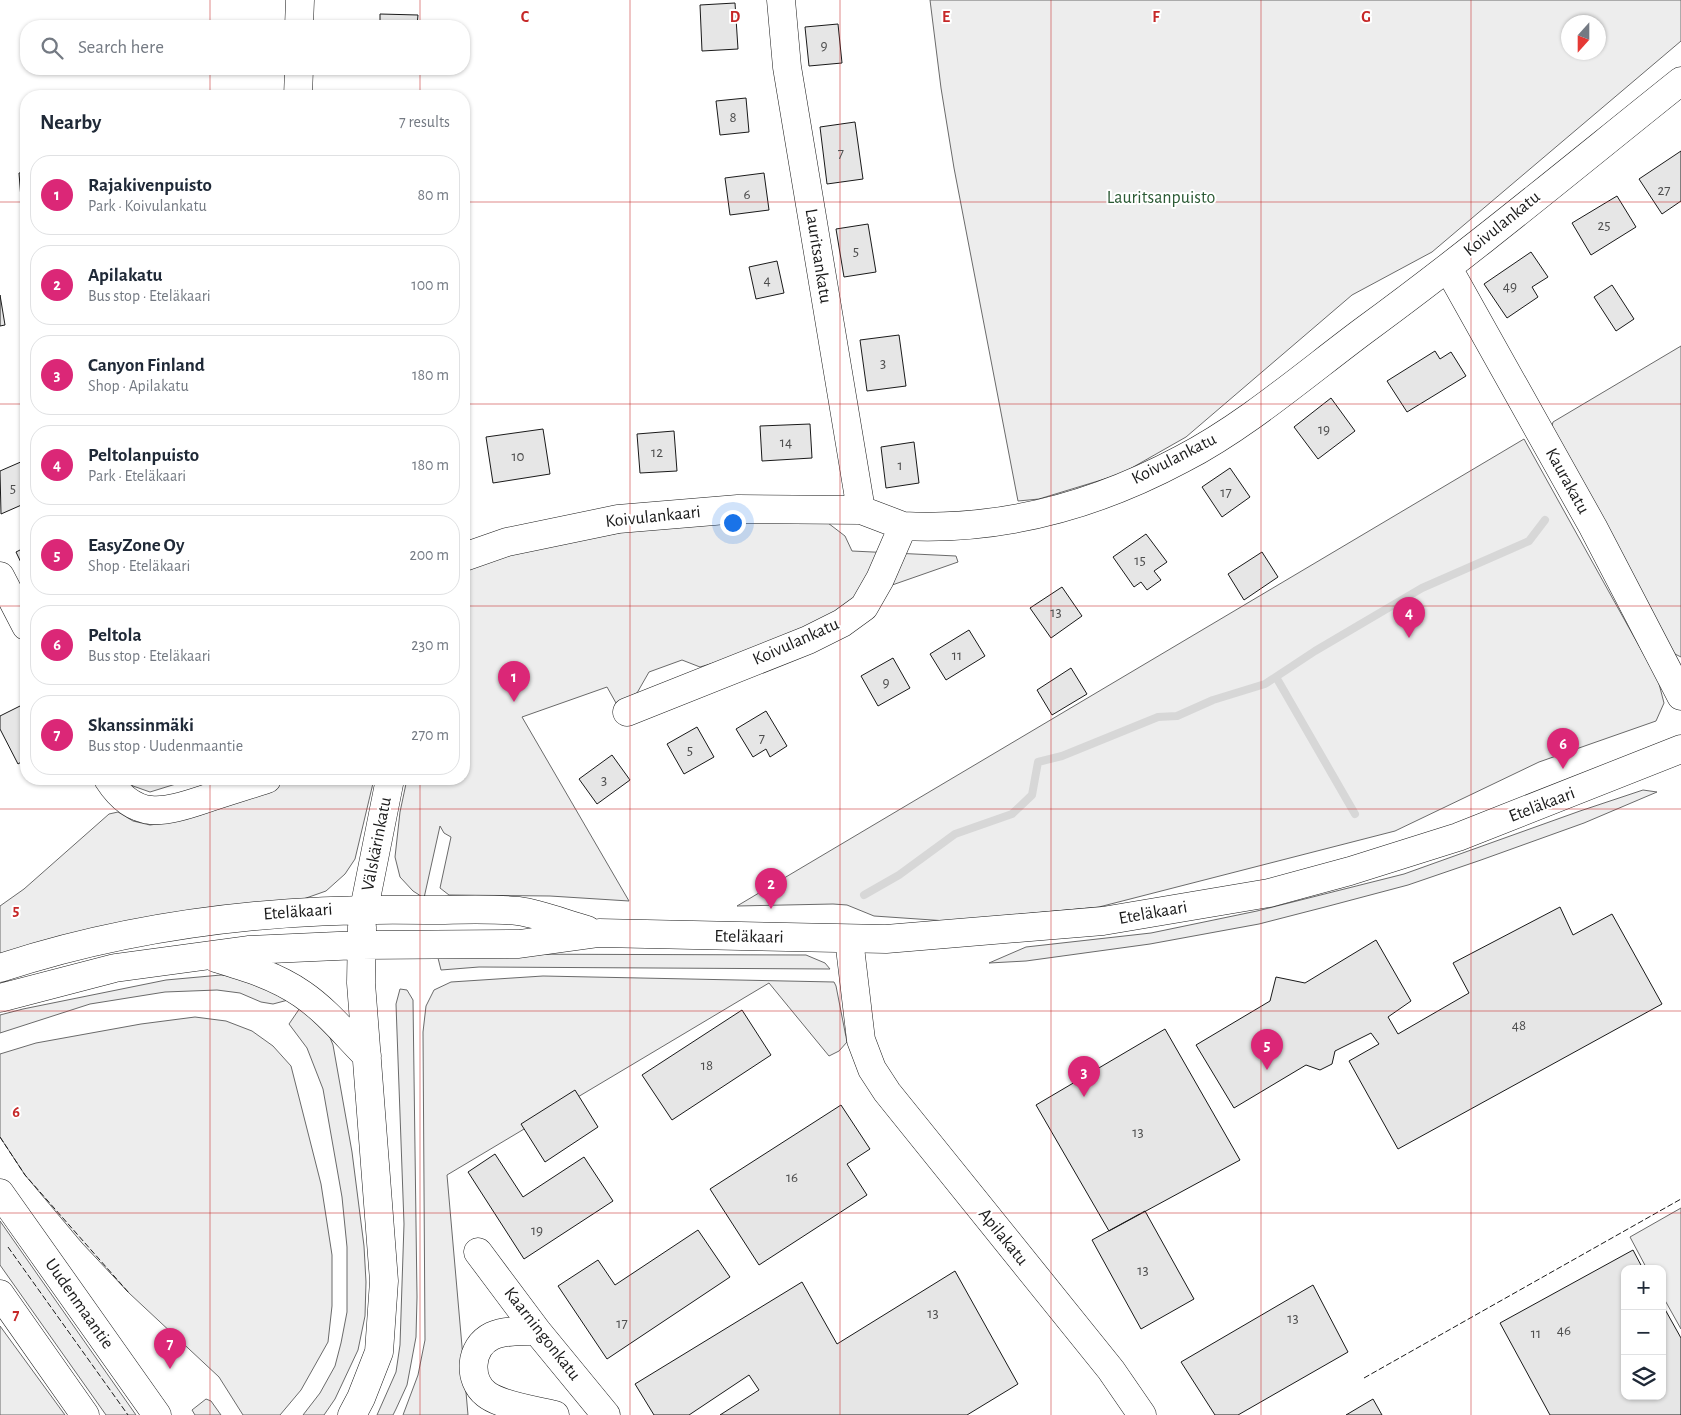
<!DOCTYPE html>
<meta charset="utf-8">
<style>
body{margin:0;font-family:"Alegreya Sans",sans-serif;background:#f2f2f3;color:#1f2937}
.controls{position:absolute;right:15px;bottom:15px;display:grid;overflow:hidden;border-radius:10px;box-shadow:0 1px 4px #0004}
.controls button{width:45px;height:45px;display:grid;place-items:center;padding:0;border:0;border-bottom:1px solid #e0e1e3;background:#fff;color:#1f2937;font:25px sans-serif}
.compass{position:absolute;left:1561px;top:15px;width:45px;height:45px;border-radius:50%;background:#fff;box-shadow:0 1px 4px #0004;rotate:201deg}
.you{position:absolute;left:732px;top:522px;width:18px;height:18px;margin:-12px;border:4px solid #fff;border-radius:50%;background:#1a73e8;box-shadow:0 0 0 8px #1a73e833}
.badge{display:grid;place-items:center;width:32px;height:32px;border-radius:50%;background:#db2777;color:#fff;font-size:16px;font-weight:700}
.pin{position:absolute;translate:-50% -41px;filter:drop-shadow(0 1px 2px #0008)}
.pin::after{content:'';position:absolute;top:26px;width:18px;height:15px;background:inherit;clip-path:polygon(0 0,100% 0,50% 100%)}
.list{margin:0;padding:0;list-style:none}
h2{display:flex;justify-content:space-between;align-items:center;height:65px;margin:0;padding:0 20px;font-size:21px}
h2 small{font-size:16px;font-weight:400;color:#747a83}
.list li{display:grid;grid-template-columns:32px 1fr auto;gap:15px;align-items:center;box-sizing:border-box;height:80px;margin:0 10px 10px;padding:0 10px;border:1px solid #e0e1e3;border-radius:20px}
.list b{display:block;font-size:19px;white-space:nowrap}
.list p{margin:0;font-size:16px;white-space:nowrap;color:#747a83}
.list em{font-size:16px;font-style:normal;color:#747a83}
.icon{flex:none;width:28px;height:28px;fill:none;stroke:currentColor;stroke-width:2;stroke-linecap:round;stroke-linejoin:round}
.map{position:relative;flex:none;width:1681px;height:1415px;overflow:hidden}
.search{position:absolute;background:#fff;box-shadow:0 1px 4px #0004;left:20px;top:20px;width:450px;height:55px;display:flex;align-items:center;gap:12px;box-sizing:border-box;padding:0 18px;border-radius:20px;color:#747a83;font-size:19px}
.panel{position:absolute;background:#fff;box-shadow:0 1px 4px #0004;left:20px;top:90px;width:450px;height:695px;border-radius:20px}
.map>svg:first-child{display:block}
.built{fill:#ededed;stroke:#6a6a6a;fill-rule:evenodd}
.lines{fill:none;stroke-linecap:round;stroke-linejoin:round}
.stream{stroke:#d7d7d7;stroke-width:8}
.building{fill:#e6e6e6;stroke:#1a1a1a}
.minor-casing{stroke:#1a1a1a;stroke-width:29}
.major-casing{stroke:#1a1a1a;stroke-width:29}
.minor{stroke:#fff;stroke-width:28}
.major{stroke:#fff;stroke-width:28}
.fence{stroke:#1a1a1a;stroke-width:1;stroke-dasharray:6 2.5;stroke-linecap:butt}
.grid{fill:none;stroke:#c62828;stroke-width:1;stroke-opacity:0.55}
.labels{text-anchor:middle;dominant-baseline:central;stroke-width:4;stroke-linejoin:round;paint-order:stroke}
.number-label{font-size:15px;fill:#4d4d4d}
.park-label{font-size:18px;fill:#2b5a34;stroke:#fff}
.street-label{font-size:18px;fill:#1a1a1a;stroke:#fff}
.grid-label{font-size:16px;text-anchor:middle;font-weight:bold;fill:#c62828;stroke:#fff;stroke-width:4;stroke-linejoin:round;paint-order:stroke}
</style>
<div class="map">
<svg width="1681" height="1415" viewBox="0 0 1681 1415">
<rect width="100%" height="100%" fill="#fff"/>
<path class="built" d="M 930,0 L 1681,0 L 1681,41 L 1432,252 L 1352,295 L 1186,437 L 1121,474 L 1039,499 L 1018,501 L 954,168 L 941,88 ZM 1568,22 L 1598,22 L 1598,52 L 1568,52 Z
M 1681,346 L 1681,657 L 1673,653 L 1551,429 L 1553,422 Z
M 1524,439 L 1658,680 L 1664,703 L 1656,721 L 1539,762 L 1395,831 L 1099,907 L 947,921 L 874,916 L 847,905 L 833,904 L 737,906 Z
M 698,522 L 828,523 L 845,536 L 852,551 L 956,556 L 958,562 L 855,598 L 840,611 L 740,655 L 700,667 L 682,660 L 649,672 L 637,693 L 616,703 L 607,687 L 522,717 L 629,901 L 550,896 L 449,895 L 440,888 L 451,837 L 444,833 L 440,826 L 424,898 L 413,891 L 400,877 L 395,857 L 400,812 L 407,779 L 464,779 L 464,570 L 530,549 L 635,530 Z
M 127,779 L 135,782 L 147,779 L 192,779 L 150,792 L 133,786 Z
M 294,779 L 374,779 L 355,859 L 345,874 L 326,891 L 292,903 L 62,937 L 0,954 L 0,906 L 24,889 L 109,814 L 118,812 L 133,821 L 150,825 L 172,822 Z
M 1643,790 L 1657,792 L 1584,823 L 1481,860 L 1408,885 L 1325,907 L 1259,924 L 1150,944 L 1026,961 L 989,963 L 1026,947 L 1151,933 L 1257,911 L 1404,874 L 1580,811 Z
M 473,954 L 806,955 L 825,963 L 830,969 L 479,967 L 441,970 L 438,958 Z
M 221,975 L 244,978 L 288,1000 L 273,1004 L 261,1002 L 240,993 L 217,990 L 165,992 L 90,1004 L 0,1033 L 0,1015 L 23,1009 L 166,980 Z
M 543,976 L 834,982 L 836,986 L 847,1042 L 839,1051 L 829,1056 L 769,983 L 447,1175 L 468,1415 L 403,1415 L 418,1375 L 425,1340 L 423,1032 L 426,1006 L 434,990 L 451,982 Z
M 400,989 L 407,990 L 413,1000 L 417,1297 L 416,1337 L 407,1385 L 396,1409 L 393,1415 L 377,1415 L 396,1372 L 400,1345 L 404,1224 L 396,1004 Z
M 302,1005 L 329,1035 L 333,1045 L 352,1152 L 364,1246 L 366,1282 L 365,1316 L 358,1350 L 335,1399 L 324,1415 L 303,1415 L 320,1393 L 335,1366 L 341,1343 L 347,1312 L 347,1247 L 342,1197 L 323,1089 L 307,1048 L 289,1024 Z
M 195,1017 L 226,1021 L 252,1031 L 273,1046 L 291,1066 L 321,1184 L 332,1255 L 332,1306 L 328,1342 L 301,1390 L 280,1415 L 243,1415 L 219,1377 L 129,1293 L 82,1243 L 25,1175 L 0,1137 L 0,1054 L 36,1043 L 141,1024 Z
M 1681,1208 L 1681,1329 L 1662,1295 L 1662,1269 L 1647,1269 L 1630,1237 Z
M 0,1221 L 136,1415 L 106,1415 L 0,1265 Z
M 0,1326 L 65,1415 L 0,1415 Z
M 206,1399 L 211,1401 L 221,1415 L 195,1415 L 192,1410 Z"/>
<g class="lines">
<path class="stream" d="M 1276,677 L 1355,814
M 864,895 L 899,875 L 955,834 L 1012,814 L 1032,795 L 1038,762 L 1062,756 L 1158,717 L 1177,716 L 1213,700 L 1265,684 L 1315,651 L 1422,588 L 1529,541 L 1545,520"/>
</g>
<path class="building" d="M 735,3 L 738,49 L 702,51 L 700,5 Z
M 380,14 L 418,15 L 417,26 L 380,26 Z
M 838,24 L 842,63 L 809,66 L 805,27 Z
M 746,98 L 749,132 L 720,135 L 716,101 Z
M 855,122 L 863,179 L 827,184 L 820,127 Z
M 1681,151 L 1681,201 L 1662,214 L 1639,179 Z
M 26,172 L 26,198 L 21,199 L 19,173 Z
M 764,173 L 769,210 L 730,215 L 725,178 Z
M 1617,196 L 1636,227 L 1591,255 L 1572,223 Z
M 868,224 L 876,272 L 844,277 L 836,229 Z
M 1531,252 L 1548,277 L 1532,287 L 1538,297 L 1507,318 L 1484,284 Z
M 777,261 L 784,293 L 756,299 L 749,267 Z
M 1612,285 L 1634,319 L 1616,331 L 1594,297 Z
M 0,295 L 5,325 L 0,326 Z
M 899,335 L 906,386 L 867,391 L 860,340 Z
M 1435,351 L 1440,359 L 1451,352 L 1466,376 L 1407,412 L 1387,381 Z
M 1331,398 L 1355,431 L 1318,459 L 1294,427 Z
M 810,424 L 812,458 L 762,461 L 760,426 Z
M 543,429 L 550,474 L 493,483 L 486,437 Z
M 674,431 L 677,471 L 640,473 L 637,434 Z
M 914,442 L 919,483 L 886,488 L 881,447 Z
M 23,461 L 26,468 L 26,503 L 1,514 L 0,471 Z
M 1230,468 L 1250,497 L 1222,517 L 1202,487 Z
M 1146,534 L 1167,562 L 1154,571 L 1161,580 L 1147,590 L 1141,582 L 1134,587 L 1113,557 Z
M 26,547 L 26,573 L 16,552 Z
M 1262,552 L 1278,577 L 1244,600 L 1228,574 Z
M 1062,587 L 1082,616 L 1051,638 L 1030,608 Z
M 969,630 L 985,656 L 946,680 L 930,654 Z
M 893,658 L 910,688 L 878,706 L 861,676 Z
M 1071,668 L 1087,694 L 1052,715 L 1037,690 Z
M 22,705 L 26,714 L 26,759 L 18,764 L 0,729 L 0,716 Z
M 766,711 L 787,746 L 770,757 L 766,749 L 753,757 L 736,729 Z
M 697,727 L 714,757 L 684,774 L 667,744 Z
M 612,755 L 630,780 L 597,804 L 579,779 Z
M 1560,907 L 1573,935 L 1612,914 L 1662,1004 L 1398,1149 L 1349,1061 L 1379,1044 L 1371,1033 L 1335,1051 L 1332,1064 L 1320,1070 L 1306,1065 L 1234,1108 L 1196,1045 L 1270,1001 L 1276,977 L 1305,983 L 1376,940 L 1411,1001 L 1388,1017 L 1398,1034 L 1469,993 L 1453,963 Z
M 742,1010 L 771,1055 L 672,1120 L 642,1075 Z
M 1165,1029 L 1240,1160 L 1109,1231 L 1036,1105 Z
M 575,1090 L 598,1127 L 545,1162 L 521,1124 Z
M 841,1105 L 870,1149 L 847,1164 L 867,1195 L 759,1265 L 710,1189 Z
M 495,1154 L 523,1197 L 584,1157 L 613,1201 L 524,1259 L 468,1172 Z
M 1145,1211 L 1194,1299 L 1141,1329 L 1092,1240 Z
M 698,1230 L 730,1277 L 607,1359 L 558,1286 L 598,1260 L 615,1285 Z
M 1633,1250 L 1643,1269 L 1625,1269 L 1625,1396 L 1662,1396 L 1662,1304 L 1681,1338 L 1681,1415 L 1550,1415 L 1500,1323 Z
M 955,1271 L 1018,1384 L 967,1415 L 720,1415 L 759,1390 L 749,1375 L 689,1415 L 654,1415 L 635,1384 L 802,1282 L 837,1344 Z
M 1313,1285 L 1348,1352 L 1238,1415 L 1215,1415 L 1181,1362 Z
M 1373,1399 L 1382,1415 L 1346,1415 Z"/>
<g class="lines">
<g class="minor-casing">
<path id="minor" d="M 781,0 L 787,67 L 861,510
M 299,26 L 300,0
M 298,96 L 299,69
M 1448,268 L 1593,527 L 1681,696
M 464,557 L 507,542 L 618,519 L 738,509 L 861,510 L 903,526
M 0,576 L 26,626
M 627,712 L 808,640 L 842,623 L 864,607 L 880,579 L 903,526 C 1001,531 1096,505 1182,459 C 1246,426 1308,372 1366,329 C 1474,250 1577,164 1681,81
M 108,779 C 135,821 163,813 205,799 C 225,792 246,786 267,779
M 364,909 L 390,779
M 849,939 L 861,1040 L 872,1069 L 887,1092 L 1111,1370 L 1142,1415
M 478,1252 L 537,1331 L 606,1415
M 537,1331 C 523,1331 505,1330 492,1336 C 469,1347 468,1380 486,1394 C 501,1406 536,1410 555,1415"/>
</g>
<g class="major-casing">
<path id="major" d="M 216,958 C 246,967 276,976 302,994 C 327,1011 346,1035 367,1056
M 0,968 C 137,923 284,907 427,910 C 457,910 488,908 518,911 C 541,914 565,924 587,930
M 0,998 L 115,968 L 248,950 L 360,945 L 519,944 L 599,933 L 886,939 L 1103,921 L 1269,893 L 1350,871 L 1458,837 L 1681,749
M 0,1193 L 157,1415
M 0,1294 L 85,1415
M 352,1415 L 361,1398 L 379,1352 L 384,1281 L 361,983 L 362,927"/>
</g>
<use href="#minor" class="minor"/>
<use href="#major" class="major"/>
<path class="fence" d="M 0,1137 L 25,1175 L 129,1293
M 8,1247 L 128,1415
M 1364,1378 L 1681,1199"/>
</g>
<path class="grid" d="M 210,0 L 210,26M 420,0 L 420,26M 630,0 L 630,1415M 840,0 L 840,1415M 1051,0 L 1051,1415M 1261,0 L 1261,1415M 1471,0 L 1471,1415M 210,69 L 210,96M 420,69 L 420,96M 0,202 L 26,202M 464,202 L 1681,202M 0,404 L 26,404M 464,404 L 1681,404M 0,606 L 26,606M 464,606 L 1681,606M 210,779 L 210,1415M 420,779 L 420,1415M 0,809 L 1681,809M 0,1011 L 1681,1011M 0,1213 L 1681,1213"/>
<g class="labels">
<g class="number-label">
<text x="824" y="45">9</text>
<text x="733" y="117">8</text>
<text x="841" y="153">7</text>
<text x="1664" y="190">27</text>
<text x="747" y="194">6</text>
<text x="1604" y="225">25</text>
<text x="856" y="251">5</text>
<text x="767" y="280">4</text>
<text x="1510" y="286">49</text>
<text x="883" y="363">3</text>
<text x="1324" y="429">19</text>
<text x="786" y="442">14</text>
<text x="657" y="452">12</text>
<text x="518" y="456">10</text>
<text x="900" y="465">1</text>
<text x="13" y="488">5</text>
<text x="1226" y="492">17</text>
<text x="1140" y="560">15</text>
<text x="1056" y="612">13</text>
<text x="957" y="655">11</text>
<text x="886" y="682">9</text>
<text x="762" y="738">7</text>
<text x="690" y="750">5</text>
<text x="604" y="780">3</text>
<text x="1519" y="1025">48</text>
<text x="707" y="1065">18</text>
<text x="1138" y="1132">13</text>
<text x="792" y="1177">16</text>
<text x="537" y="1230">19</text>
<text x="1143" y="1270">13</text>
<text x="933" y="1313">13</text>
<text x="1293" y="1318">13</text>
<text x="622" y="1323">17</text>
<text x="1564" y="1330">46</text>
<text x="1536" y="1333">11</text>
</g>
<g class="park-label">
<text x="1161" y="198">Lauritsanpuisto</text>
</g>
<g class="street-label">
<text transform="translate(1502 224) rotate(-39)">Koivulankatu</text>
<text transform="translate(818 256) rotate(81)">Lauritsankatu</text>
<text transform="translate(1174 459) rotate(-27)">Koivulankatu</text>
<text transform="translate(1567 481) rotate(61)">Kaurakatu</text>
<text transform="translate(653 517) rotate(-6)">Koivulankaari</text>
<text transform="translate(796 642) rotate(-24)">Koivulankatu</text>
<text transform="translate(1542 805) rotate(-21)">Eteläkaari</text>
<text transform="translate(377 844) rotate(-79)">Välskärinkatu</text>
<text transform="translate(298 912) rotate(-4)">Eteläkaari</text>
<text transform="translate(1153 913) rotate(-10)">Eteläkaari</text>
<text transform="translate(749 937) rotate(1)">Eteläkaari</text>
<text transform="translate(1003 1237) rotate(51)">Apilakatu</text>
<text transform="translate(79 1304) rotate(55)">Uudenmaantie</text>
<text transform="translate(542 1334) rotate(52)">Kaarningonkatu</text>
</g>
</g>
<g class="grid-label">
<text x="525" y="22">C</text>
<text x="735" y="22">D</text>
<text x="946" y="22">E</text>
<text x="1156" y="22">F</text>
<text x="1366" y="22">G</text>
<text x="16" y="915">5</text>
<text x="16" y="1117">6</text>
<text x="16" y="1320">7</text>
</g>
</svg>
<div class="controls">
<button>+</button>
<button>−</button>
<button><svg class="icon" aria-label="layers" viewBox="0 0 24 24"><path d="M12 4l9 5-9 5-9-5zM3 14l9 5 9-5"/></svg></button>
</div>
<svg class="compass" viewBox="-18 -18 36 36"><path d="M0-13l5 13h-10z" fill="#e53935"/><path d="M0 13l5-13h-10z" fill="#747a83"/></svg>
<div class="you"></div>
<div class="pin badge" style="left:514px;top:702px">1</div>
<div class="pin badge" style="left:771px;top:909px">2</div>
<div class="pin badge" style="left:1084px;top:1097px">3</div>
<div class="pin badge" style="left:1409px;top:638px">4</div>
<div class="pin badge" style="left:1267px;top:1070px">5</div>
<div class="pin badge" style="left:1563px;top:769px">6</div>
<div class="pin badge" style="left:170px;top:1369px">7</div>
<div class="search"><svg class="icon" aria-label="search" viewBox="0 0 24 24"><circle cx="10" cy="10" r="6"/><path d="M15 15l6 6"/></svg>Search here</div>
<section class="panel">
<h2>Nearby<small>7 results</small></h2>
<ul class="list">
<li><span class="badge">1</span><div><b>Rajakivenpuisto</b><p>Park · Koivulankatu</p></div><em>80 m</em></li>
<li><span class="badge">2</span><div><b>Apilakatu</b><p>Bus stop · Eteläkaari</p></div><em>100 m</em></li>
<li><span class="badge">3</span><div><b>Canyon Finland</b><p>Shop · Apilakatu</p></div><em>180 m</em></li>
<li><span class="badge">4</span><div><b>Peltolanpuisto</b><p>Park · Eteläkaari</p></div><em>180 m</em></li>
<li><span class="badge">5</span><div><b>EasyZone Oy</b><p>Shop · Eteläkaari</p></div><em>200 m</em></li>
<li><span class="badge">6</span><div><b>Peltola</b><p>Bus stop · Eteläkaari</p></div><em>230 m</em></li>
<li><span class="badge">7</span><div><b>Skanssinmäki</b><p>Bus stop · Uudenmaantie</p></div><em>270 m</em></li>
</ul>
</section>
</div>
